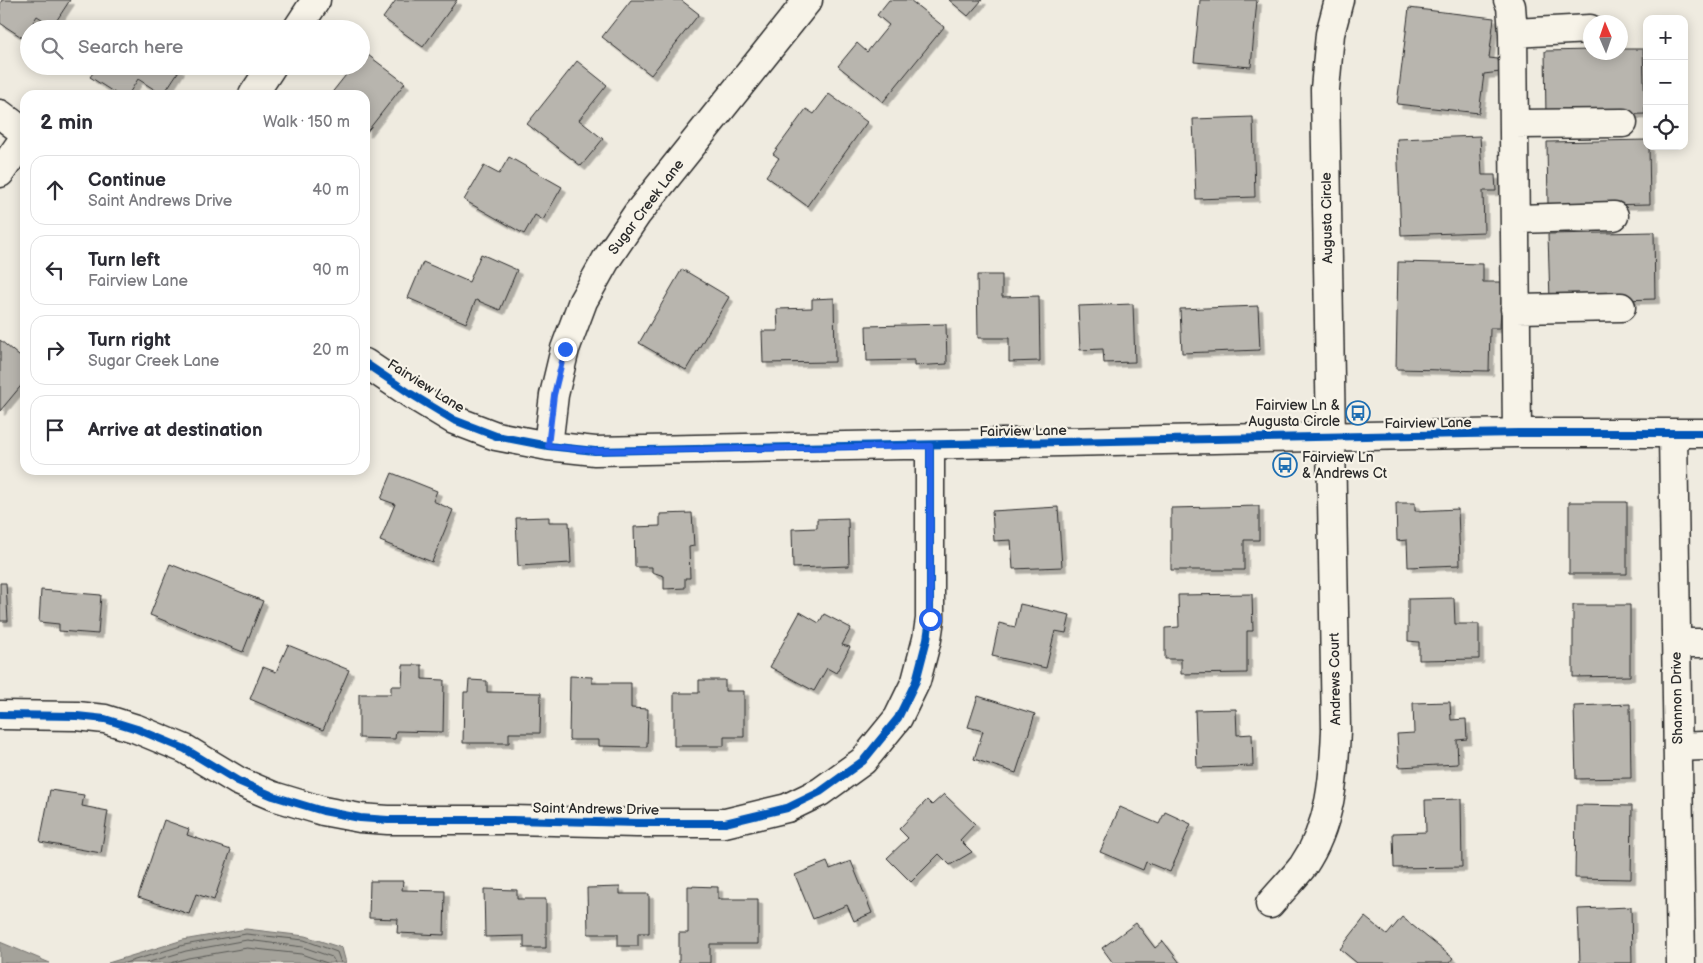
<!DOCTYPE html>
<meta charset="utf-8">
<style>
body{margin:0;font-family:"Balsamiq Sans",sans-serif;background:#f2f2f3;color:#2b2b33}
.controls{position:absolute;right:15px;top:15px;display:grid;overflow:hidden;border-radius:10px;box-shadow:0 2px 12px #0003}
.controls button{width:45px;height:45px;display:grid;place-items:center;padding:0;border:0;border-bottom:1px solid #e1e1e2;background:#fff;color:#2b2b33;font:25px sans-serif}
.compass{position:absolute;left:1583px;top:15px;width:45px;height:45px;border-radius:50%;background:#fff;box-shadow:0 2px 12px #0003;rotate:358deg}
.stop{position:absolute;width:15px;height:15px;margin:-11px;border:4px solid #2563eb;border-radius:50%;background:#fff}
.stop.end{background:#2563eb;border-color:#fff;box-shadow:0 1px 5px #0008}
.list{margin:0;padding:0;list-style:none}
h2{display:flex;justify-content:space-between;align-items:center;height:65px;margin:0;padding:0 20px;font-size:21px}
h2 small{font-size:16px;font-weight:400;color:#7c7c81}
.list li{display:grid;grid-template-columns:32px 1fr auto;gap:15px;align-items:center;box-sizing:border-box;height:70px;margin:0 10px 10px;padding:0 10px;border:1px solid #e1e1e2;border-radius:15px}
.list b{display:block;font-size:19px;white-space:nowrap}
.list p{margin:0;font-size:16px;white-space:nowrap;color:#7c7c81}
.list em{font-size:16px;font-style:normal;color:#7c7c81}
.icon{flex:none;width:28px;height:28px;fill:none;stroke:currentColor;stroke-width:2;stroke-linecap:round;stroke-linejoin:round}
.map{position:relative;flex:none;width:1703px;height:963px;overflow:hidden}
.search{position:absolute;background:#fff;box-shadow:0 2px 12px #0003;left:20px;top:20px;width:350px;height:55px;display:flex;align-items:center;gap:12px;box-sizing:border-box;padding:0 18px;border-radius:28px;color:#7c7c81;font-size:19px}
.panel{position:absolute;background:#fff;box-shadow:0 2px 12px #0003;left:20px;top:90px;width:350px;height:385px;border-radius:15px}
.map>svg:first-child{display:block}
.water{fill:#a4a29a;stroke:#74726e}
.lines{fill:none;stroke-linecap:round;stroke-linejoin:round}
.shore{stroke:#5b5b57;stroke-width:1}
.building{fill:#b8b5ae;stroke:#2b2b2b;filter:url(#shadow)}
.minor-casing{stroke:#2b2b2b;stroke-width:31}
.minor{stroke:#f7f3e8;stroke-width:28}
.cycleway-casing{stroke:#f7f3e8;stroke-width:11}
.cycleway{stroke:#0057b8;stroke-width:8}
.route{stroke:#2563eb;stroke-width:6}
.labels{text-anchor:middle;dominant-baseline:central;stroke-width:4.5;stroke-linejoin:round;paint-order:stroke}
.street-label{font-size:14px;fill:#2b2b2b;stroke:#f7f3e8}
.poi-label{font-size:14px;fill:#2b2b2b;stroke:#f7f3e8;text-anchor:end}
</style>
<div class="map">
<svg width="1703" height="963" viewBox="0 0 1703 963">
<defs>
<filter id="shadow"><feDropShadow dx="4.5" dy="4.5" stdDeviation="0" flood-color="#0004"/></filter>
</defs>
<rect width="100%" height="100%" fill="#efebe0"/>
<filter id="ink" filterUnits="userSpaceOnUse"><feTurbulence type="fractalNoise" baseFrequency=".02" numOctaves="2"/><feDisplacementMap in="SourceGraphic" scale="10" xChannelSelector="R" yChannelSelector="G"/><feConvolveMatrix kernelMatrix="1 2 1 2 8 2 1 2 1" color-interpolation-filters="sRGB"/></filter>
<g filter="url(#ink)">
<path class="water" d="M 246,929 L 305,936 L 342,948 L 346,963 L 108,963 L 183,940 Z
M 0,942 L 50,963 L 0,963 Z"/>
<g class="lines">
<path class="shore" d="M 125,963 L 184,945 L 246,934 L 304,940 L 337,952 L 341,963
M 146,963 L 186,951 L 247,940 L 303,947 L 332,957 L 335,963
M 171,963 L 188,958 L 247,948 L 301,954 L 327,963"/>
</g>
<path class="building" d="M 2,0 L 70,0 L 53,26 L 37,16 L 23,38 L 0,23 L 0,4 Z
M 396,0 L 457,0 L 423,47 L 383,18 Z
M 631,0 L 681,0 L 699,14 L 651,75 L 602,37 Z
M 889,0 L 910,0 L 944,27 L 883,102 L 838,66 L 857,43 L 867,52 L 889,25 L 877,15 Z
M 949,0 L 982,0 L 968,16 Z
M 1200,0 L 1257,0 L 1251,67 L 1194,62 Z
M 1409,8 L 1494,18 L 1489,58 L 1498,59 L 1500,72 L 1484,74 L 1479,113 L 1397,104 Z
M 1620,49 L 1643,49 L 1645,114 L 1546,117 L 1545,51 L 1590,50 L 1590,52 L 1620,52 Z
M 364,52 L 405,83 L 366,133 L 365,95 L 330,95 L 353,66 L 361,66 L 361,55 Z
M 577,61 L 607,85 L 579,120 L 603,139 L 581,166 L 527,124 Z
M 98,66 L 175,66 L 180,69 L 163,95 L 138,79 L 128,95 L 118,95 L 90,77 Z
M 829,94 L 867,122 L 807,206 L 766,176 L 779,158 L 773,154 L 806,109 L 814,114 Z
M 1253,117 L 1255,197 L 1196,199 L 1193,119 Z
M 1480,136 L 1482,175 L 1495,175 L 1496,191 L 1483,191 L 1484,232 L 1401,235 L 1397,139 Z
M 1647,140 L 1647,146 L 1649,146 L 1650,204 L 1548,206 L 1547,142 Z
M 509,157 L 562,187 L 543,220 L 535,215 L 524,234 L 464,200 L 484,166 L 499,174 Z
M 1654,232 L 1655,299 L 1550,302 L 1548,234 Z
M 481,254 L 517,270 L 500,310 L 476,300 L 466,323 L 408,298 L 423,262 L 469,282 Z
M 1398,262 L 1483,264 L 1483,282 L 1502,282 L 1500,328 L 1490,328 L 1489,371 L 1396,369 Z
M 682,269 L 729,297 L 686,370 L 639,343 Z
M 977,275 L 1002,275 L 1002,297 L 1039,296 L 1040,361 L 1009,362 L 1009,338 L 978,338 Z
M 834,298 L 835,362 L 763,363 L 762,331 L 778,331 L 777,309 L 812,308 L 812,299 Z
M 1133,304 L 1135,362 L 1104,363 L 1103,349 L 1080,350 L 1078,306 Z
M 1258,306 L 1260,350 L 1182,353 L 1180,309 Z
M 946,324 L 947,364 L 914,366 L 914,360 L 867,361 L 866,326 Z
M 0,340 L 25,361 L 25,381 L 0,411 Z
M 392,473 L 437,491 L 433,501 L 453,510 L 432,562 L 380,541 L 395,504 L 381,499 Z
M 1569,502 L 1627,502 L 1627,574 L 1569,574 Z
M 1396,503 L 1415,503 L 1415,511 L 1458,509 L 1460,565 L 1408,567 L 1407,540 L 1397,541 Z
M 1259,506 L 1259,540 L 1244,540 L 1244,570 L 1171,570 L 1171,508 Z
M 1058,507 L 1062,567 L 1013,569 L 1011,540 L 994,541 L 992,511 Z
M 692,513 L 694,546 L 689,547 L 690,578 L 685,578 L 685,588 L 664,589 L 664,576 L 652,572 L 652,567 L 635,567 L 634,527 L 660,526 L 660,514 Z
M 549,517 L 549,522 L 569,522 L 571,563 L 518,566 L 516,518 Z
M 848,518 L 849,566 L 793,568 L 792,529 L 817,528 L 817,519 Z
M 170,564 L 263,601 L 243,652 L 150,615 Z
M 0,583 L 6,583 L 8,621 L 0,621 Z
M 41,590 L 101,595 L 98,634 L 59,631 L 59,624 L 39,622 Z
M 1252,594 L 1253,631 L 1247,631 L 1247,673 L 1181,674 L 1181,659 L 1165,659 L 1165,628 L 1179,627 L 1178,595 Z
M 1454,598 L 1455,624 L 1479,624 L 1479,659 L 1419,660 L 1419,642 L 1408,641 L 1408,599 Z
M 1020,604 L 1070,615 L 1066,633 L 1055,631 L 1046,668 L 992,656 L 999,623 L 1015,627 Z
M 1573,605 L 1630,605 L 1630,676 L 1573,677 Z
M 800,612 L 819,623 L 824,614 L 851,628 L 842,645 L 850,647 L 836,673 L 827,668 L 814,691 L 770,667 Z
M 288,645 L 349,670 L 323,730 L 250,699 L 263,667 L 276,672 Z
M 403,665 L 422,665 L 422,679 L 444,680 L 443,732 L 396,731 L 395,739 L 359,738 L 359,694 L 391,694 L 391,686 L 402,686 Z
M 570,676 L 592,677 L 592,683 L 631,683 L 631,708 L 648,709 L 647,747 L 599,746 L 599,740 L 569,740 Z
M 469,680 L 487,681 L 487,692 L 541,693 L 540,733 L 509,733 L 509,743 L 463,743 L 464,692 L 468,692 Z
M 699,680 L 725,680 L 725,691 L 744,691 L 744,737 L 724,737 L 724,746 L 674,746 L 674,693 L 699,693 Z
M 978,696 L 1035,714 L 1016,773 L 974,759 L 983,731 L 968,727 Z
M 1450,702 L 1451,720 L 1466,719 L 1467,739 L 1457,740 L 1458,764 L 1399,767 L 1397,734 L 1414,733 L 1413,703 Z
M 1630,704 L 1631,778 L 1576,779 L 1574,706 Z
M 1236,709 L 1237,735 L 1252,734 L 1253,766 L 1197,768 L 1195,710 Z
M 50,790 L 84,795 L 82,806 L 108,811 L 101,853 L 40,842 Z
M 944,794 L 975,824 L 960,840 L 972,852 L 950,865 L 939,854 L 911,882 L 887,858 L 908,838 L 899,829 L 927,800 L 932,805 Z
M 1461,799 L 1462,867 L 1394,868 L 1393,833 L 1426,832 L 1425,800 Z
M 1576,805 L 1632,806 L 1631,879 L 1575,878 Z
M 1120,807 L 1159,824 L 1165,812 L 1191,824 L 1170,872 L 1146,862 L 1143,870 L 1100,852 Z
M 164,820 L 189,829 L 187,835 L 231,850 L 214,900 L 196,894 L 189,914 L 138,897 Z
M 851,861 L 872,913 L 854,921 L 847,905 L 813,919 L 795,875 L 827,862 L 830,869 Z
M 370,881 L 403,881 L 402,890 L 445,891 L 444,935 L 397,933 L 398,919 L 369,918 Z
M 688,886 L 718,887 L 718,899 L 758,899 L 758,944 L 710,944 L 710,963 L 679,963 L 679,933 L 688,933 Z
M 620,887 L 620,894 L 649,894 L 649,933 L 638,933 L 638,946 L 618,946 L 618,934 L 588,934 L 587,888 Z
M 484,889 L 517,890 L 517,899 L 546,899 L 546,948 L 524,948 L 524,936 L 485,937 Z
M 1631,907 L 1632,963 L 1580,963 L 1578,909 Z
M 1365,917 L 1387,935 L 1402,917 L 1453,958 L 1449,963 L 1357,963 L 1340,949 Z
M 1136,923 L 1155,948 L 1163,941 L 1180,963 L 1113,963 L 1102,948 Z"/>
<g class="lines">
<g class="minor-casing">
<path id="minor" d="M 1508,0 L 1511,6 L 1513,33 L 1517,433
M 297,29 L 316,0
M 1513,33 L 1590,29
M 253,95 L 272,66
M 0,114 L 25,133
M 1515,124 L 1623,123
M 0,173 L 25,137
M 1515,219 L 1614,216
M 1515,309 L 1621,307
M 365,363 L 411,394 L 454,420 L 496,436 L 548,446 L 595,451 L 1517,433 L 1703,433
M 1673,433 L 1681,963
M 548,446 L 554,395 L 565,349 L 583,301 L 606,260 L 637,214 L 808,0
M 1676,643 L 1703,643
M 0,715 L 77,716 L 105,719 L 137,729 L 185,749 L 238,781 L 273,796 L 323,811 L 360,818 L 388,820 L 512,820 L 637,823 L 725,823 L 787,808 L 820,792 L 863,761 L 898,718 L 916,681 L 927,639 L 930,619 L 930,446
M 1678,747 L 1703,746
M 1270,904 C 1281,891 1293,879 1303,866 C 1331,825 1334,778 1336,730 L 1325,89 L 1330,34 L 1339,0"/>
</g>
<use href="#minor" class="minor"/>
<g class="cycleway-casing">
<path id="cycleway" d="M 365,363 L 411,394 L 454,420 L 496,436 L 548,446 L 595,451 L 1517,433 L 1703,433
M 0,715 L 77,716 L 105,719 L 137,729 L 185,749 L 238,781 L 273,796 L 323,811 L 360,818 L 388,820 L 512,820 L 637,823 L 725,823 L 787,808 L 820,792 L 863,761 L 898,718 L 916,681 L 927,639 L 930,619 L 930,446"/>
</g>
<use href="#cycleway" class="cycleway"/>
</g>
</g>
<g class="lines" filter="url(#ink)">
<path class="route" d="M 565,349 L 554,395 L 548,446 L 595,451 L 930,446 L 930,619"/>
</g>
<defs>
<g id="bus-ring" transform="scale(1.25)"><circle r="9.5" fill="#f7f3e8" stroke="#1f6fb2" stroke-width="1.5"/><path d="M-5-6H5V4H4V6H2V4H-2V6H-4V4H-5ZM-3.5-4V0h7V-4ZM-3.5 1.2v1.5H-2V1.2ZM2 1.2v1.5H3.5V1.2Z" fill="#1f6fb2"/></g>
</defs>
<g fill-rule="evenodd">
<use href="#bus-ring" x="1358" y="413"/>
<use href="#bus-ring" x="1285" y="465"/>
</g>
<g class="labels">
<g class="street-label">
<text transform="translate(646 207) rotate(-53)">Sugar Creek Lane</text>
<text transform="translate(1327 218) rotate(-91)">Augusta Circle</text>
<text transform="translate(426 386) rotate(32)">Fairview Lane</text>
<text transform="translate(1428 423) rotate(-1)">Fairview Lane</text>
<text transform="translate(1023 431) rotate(-1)">Fairview Lane</text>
<text transform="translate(1335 679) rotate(-91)">Andrews Court</text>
<text transform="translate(1677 698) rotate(-91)">Shannon Drive</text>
<text transform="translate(596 809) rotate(1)">Saint Andrews Drive</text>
</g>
<g class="poi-label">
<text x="1340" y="405">Fairview Ln &amp;<tspan x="1340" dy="16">Augusta Circle</tspan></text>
<text x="1302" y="457" text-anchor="start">Fairview Ln<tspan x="1302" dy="16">&amp; Andrews Ct</tspan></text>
</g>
</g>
</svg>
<div class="controls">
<button>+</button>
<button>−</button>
<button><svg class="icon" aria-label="locate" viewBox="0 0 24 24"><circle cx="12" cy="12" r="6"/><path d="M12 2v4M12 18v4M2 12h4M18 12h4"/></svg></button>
</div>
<svg class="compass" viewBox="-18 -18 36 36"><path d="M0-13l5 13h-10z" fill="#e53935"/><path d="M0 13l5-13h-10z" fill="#7c7c81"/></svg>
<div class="stop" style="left:930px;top:619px"></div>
<div class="stop end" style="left:565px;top:349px"></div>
<div class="search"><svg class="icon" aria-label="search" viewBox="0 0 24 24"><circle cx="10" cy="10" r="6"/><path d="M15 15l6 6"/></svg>Search here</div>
<section class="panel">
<h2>2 min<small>Walk · 150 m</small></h2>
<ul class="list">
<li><svg class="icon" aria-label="ahead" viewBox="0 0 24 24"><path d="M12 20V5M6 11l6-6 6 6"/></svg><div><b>Continue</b><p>Saint Andrews Drive</p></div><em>40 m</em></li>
<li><svg class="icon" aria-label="left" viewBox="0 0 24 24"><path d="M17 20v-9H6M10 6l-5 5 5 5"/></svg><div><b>Turn left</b><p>Fairview Lane</p></div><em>90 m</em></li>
<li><svg class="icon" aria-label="right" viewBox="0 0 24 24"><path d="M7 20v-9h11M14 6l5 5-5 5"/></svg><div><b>Turn right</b><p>Sugar Creek Lane</p></div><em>20 m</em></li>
<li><svg class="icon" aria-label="arrive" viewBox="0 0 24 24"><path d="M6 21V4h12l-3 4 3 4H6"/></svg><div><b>Arrive at destination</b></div></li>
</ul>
</section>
</div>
